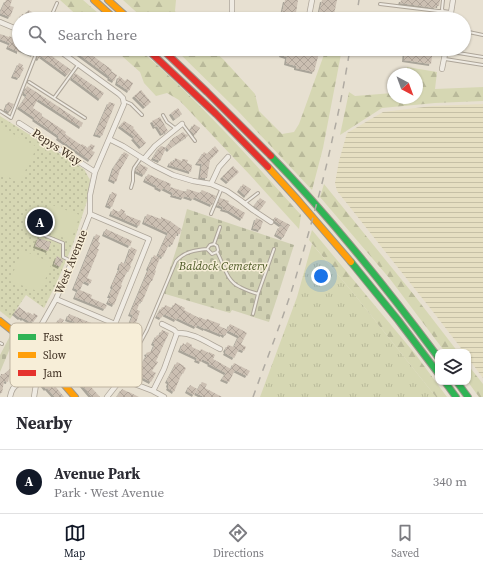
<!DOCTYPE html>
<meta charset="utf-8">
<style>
body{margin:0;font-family:"Source Serif 4",serif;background:#f2f2f3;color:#2b2b33}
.controls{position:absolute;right:12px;bottom:12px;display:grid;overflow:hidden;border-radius:8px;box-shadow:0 1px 3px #0004}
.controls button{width:36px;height:36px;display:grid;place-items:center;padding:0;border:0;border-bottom:1px solid #e1e1e2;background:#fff;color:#2b2b33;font:20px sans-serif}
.compass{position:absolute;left:387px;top:68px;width:36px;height:36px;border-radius:50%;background:#fff;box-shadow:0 1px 3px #0004;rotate:139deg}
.you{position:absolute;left:321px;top:276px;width:14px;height:14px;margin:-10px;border:3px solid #fff;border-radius:50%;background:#1a73e8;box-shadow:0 0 0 6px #1a73e833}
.badge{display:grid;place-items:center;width:26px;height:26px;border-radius:50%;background:#111827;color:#fff;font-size:13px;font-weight:700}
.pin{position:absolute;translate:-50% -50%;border:2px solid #fff;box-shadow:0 1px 4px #0006}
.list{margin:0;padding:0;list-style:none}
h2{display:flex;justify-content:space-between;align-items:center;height:52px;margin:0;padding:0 16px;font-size:17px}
h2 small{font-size:13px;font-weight:400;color:#7c7c81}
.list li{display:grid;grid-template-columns:26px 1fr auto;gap:12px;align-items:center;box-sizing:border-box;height:64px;padding:0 16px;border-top:1px solid #e1e1e2}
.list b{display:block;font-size:15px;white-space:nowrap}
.list p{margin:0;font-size:13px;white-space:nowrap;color:#7c7c81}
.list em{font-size:13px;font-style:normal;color:#7c7c81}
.icon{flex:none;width:22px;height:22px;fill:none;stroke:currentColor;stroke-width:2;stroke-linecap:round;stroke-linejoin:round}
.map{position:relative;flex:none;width:483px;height:397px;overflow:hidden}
.search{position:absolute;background:#fff;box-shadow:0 1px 3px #0004;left:12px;right:12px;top:12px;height:44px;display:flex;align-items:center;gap:10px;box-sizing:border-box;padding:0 14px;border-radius:22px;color:#7c7c81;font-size:15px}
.sheet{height:116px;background:#fff}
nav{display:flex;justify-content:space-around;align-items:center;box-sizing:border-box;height:56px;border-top:1px solid #e1e1e2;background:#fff;font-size:11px;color:#7c7c81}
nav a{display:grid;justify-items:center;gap:2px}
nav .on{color:#111827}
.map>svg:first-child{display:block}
.farmland{fill:url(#farmland-rules)}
.grass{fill:url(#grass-tufts)}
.forest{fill:url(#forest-firs)}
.cemetery{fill:url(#cemetery-stones)}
.park{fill:url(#park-dots)}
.garden{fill:#d6d7b3}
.building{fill:url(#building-cross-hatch);filter:url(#shadow)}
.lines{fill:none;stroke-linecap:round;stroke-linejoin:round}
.lane-casing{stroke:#ada599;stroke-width:4}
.street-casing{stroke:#ada599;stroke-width:6}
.fast-casing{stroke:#9c958a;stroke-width:8}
.slow-casing{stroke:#9c958a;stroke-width:8}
.jam-casing{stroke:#9c958a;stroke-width:8}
.lane{stroke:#efebe3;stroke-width:2}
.street{stroke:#efebe3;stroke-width:4.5}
.fast{stroke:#30b455;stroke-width:6}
.slow{stroke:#ff9f0a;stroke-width:6}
.jam{stroke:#e5322d;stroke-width:6}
.rail{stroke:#afaaa2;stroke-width:1.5;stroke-dasharray:7 7;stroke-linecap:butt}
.labels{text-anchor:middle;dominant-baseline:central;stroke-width:3;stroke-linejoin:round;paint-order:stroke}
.street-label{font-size:12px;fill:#3d2e20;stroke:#f7eed8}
.park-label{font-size:12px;font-style:italic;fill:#4d5a26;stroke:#f7eed8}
.key{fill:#f7eed8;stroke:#bfb4a1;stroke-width:1}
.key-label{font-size:11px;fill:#3d2e20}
</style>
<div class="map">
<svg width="483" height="397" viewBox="0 0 483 397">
<defs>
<pattern id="farmland-rules" width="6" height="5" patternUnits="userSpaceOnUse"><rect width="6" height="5" fill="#e6dfc2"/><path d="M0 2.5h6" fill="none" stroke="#c6c0a6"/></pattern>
<pattern id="grass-tufts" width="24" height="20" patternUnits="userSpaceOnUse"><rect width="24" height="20" fill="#d6d7b3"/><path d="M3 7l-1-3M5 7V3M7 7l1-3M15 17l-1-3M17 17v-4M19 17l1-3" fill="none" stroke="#b9b99a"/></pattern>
<pattern id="forest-firs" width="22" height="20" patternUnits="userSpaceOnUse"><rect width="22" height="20" fill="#d6d7b3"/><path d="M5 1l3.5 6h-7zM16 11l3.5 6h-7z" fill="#b9b99a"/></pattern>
<pattern id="cemetery-stones" width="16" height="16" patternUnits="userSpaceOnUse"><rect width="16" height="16" fill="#d1d1b3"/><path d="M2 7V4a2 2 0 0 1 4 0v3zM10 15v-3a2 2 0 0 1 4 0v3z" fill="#b4b49a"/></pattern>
<pattern id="park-dots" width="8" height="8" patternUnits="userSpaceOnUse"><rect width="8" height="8" fill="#d6d7b3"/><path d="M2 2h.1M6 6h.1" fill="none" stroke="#b9b99a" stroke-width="1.8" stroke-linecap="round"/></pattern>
<pattern id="building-cross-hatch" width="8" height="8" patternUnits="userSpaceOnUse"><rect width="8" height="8" fill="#cbbfb2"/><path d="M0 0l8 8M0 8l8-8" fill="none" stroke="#afa499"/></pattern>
<filter id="shadow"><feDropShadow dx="-2" dy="2" stdDeviation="0" flood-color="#0004"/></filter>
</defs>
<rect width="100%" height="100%" fill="#e7e0d1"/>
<path class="farmland" d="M 483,104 L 483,378 L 468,358 L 468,352 L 464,352 L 434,313 L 337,191 L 335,183 L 339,161 L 347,133 L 383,112 L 432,106 Z"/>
<path class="grass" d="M 312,244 L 354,294 L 436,397 L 260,397 L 297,297 Z"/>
<path class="forest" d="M 60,0 L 83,0 L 105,19 L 81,19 Z
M 123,0 L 176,0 L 175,11 L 180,19 L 144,19 Z
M 114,49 L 139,49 C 198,100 249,157 301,215 L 299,229 L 250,175 L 179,100 L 167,93 L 156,96 L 144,83 L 140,72 Z
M 175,49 L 211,49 L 223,59 L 255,94 L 259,111 L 282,134 L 294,132 L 299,124 L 326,49 L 342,49 L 323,148 L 312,190 L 237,110 Z
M 407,67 L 437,72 L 435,89 L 483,87 L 483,101 L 435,103 L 382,108 L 340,135 L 349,92 L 355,96 L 393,93 L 393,98 L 417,98 L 417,74 L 406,74 Z
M 324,184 L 414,295 L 458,352 L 445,352 L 390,279 L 320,197 Z
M 312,230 L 416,355 L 447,397 L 436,397 L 354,294 L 309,240 Z
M 468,365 L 483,384 L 483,397 L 479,397 L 468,382 Z"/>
<path class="cemetery" d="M 187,209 L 294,245 L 279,292 L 269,322 L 232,310 L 230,313 L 162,293 L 178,244 Z
M 10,336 L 14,339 L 0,372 L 0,355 Z"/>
<path class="park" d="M 0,116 L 84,169 L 90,180 L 87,201 L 73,244 L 57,282 L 44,308 L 26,295 L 10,319 L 0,311 Z"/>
<path class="garden" d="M 0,127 L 37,147 L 19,183 L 0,172 Z
M 49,204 L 80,215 L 71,240 L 40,230 Z
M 22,250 L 52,263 L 40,292 L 10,281 Z"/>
<path class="building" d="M 6,0 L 12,0 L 10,6 L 14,7 L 10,17 L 0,13 Z
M 285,0 L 298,0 L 295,19 L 281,18 Z
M 322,0 L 337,0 L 333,19 L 318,19 Z
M 401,0 L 440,0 L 439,6 L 436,6 L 435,8 L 400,3 Z
M 28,10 L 32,12 L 31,14 L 43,19 L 20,19 L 22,14 L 26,16 Z
M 0,34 L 9,37 L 9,36 L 19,40 L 19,52 L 8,47 L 10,43 L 0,39 Z
M 19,49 L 35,49 L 33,55 Z
M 40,49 L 46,49 L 45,51 L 71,70 L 67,75 L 41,56 L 39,59 L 37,58 Z
M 72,49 L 87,49 L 94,54 L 93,56 L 112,70 L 111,71 L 117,75 L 114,81 L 109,78 L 110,77 Z
M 283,49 L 320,49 L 314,72 L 296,68 L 296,66 L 286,63 L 287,57 L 281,55 Z
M 405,49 L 433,49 L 431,64 L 404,60 Z
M 19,63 L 23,65 L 22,67 L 24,68 L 19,78 L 13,76 Z
M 75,73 L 104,93 L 100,99 L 72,78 Z
M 119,76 L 125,81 L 127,79 L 133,83 L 129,91 L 117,83 Z
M 27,86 L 83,123 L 81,127 L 38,99 L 33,108 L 42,114 L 42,116 L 66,132 L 65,134 L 81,145 L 82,144 L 88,148 L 91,144 L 95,146 L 92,151 L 95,152 L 90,160 L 58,138 L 59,136 L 34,119 L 35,118 L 19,107 L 27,95 L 24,93 Z
M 141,90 L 151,102 L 145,107 L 134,96 Z
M 8,102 L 14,104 L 10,112 L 5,110 Z
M 109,102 L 115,104 L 102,136 L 95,134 Z
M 178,108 L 182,114 L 175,119 L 171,113 Z
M 160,117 L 168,131 L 162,134 L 157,126 L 155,127 L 152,121 Z
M 124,121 L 134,127 L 133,128 L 146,143 L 141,147 L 133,138 L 135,137 L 120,126 Z
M 194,124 L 200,128 L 195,135 L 190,130 Z
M 183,132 L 186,135 L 187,134 L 188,136 L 173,146 L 169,150 L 166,147 L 172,140 L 172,139 Z
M 161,146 L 166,148 L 160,161 L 153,158 L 159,148 Z
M 215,146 L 219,151 L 210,160 L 207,178 L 200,178 L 202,164 L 197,163 L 204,152 L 207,154 Z
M 124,152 L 129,155 L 120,170 L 116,182 L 110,179 L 114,167 Z
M 175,158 L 182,161 L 182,159 L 188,160 L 187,163 L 192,165 L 191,172 L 169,165 L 171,161 L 174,162 Z
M 140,164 L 148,168 L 144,175 L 136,171 Z
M 233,166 L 239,172 L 228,182 L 222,177 Z
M 148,174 L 171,184 L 170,187 L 186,192 L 187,189 L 200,193 L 202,190 L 216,196 L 212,205 L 194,197 L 193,199 L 184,196 L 183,198 L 172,195 L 173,193 L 163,188 L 162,190 L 156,187 L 157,186 L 145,180 Z
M 243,184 L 251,189 L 246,196 L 239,190 Z
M 112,192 L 117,194 L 112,207 L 107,205 Z
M 220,198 L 229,201 L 228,203 L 245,213 L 242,219 L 229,211 L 222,209 L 223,207 L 217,205 Z
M 260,198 L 266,202 L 260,210 L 254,206 Z
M 113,209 L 119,212 L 121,209 L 125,211 L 124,213 L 126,214 L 126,215 L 141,221 L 139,226 L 111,214 Z
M 147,214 L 161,219 L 161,217 L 170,221 L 181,229 L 180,234 L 177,234 L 172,245 L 169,244 L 163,257 L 158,255 L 168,233 L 144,222 Z
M 275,217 L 290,225 L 283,238 L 276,234 L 280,226 L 285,228 L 274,220 L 274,219 Z
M 256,218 L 263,221 L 260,230 L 253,228 Z
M 106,229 L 132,241 L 130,246 L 104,234 Z
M 96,234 L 100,236 L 98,242 L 100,243 L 97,249 L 99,249 L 87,278 L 92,280 L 90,284 L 84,281 L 80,290 L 92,295 L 91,298 L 107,305 L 105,309 L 75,297 L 78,290 L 74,288 Z
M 38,238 L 51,242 L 48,251 L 35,246 Z
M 131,247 L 137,250 L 130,266 L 131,267 L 128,272 L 127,271 L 121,285 L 122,285 L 114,305 L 108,302 L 111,296 L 109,296 L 113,287 L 112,286 L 120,268 L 119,268 L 121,262 L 125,264 Z
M 154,255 L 160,258 L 155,270 L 156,271 L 152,281 L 151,281 L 142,302 L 140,301 L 137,310 L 140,311 L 132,334 L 133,335 L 128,348 L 124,339 L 133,315 L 130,314 L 149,269 L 148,268 Z
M 57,256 L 63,260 L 60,267 L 54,264 Z
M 175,303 L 185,308 L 184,310 L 199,318 L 199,317 L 206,320 L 207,319 L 220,324 L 219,326 L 228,330 L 225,336 L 222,334 L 222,335 L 205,328 L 205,329 L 197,325 L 196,327 L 177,318 L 176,320 L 164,314 L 161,318 L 157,316 L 162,307 L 164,308 L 165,305 L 172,308 Z
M 19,307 L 27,313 L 28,312 L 33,315 L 34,313 L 38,316 L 33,322 L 31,321 L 30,322 L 24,318 L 23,319 L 21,317 L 20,318 L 14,313 Z
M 69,314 L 96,325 L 94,330 L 67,319 Z
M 60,318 L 64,320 L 52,338 L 48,335 Z
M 230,324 L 240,329 L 247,333 L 241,344 L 246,347 L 244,351 L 239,349 L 234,358 L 225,353 L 226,351 L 225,350 L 228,345 L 234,347 L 239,336 L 227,330 Z
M 162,330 L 169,333 L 156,361 L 158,362 L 152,371 L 156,373 L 151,382 L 132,372 L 133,371 L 130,369 L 133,362 L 141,366 L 147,355 L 146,353 L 152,351 L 155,344 L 153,343 L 157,335 L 159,336 Z
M 187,342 L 192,345 L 192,347 L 200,351 L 201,349 L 209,353 L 209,352 L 215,355 L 213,359 L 231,369 L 234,363 L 250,371 L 247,376 L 235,370 L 229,382 L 222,379 L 226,373 L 209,364 L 210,363 L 202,359 L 201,362 L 196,360 L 197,358 L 180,350 L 183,343 L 185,345 Z
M 177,362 L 184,366 L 184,367 L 186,368 L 183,374 L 182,373 L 174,392 L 168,388 L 169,386 L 168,385 L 169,382 L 167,381 Z
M 11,368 L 8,382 L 4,381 L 2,393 L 0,393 L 0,379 L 1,374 L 4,374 Z
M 46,373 L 50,378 L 47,380 L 53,388 L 55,386 L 64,397 L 55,397 L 47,388 L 46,389 L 42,384 L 45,381 L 42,377 Z
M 92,375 L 96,379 L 89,385 L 100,397 L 92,397 L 81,384 Z
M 202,382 L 207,384 L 205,388 L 222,397 L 204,397 L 196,393 Z
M 190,385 L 197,389 L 194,395 L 187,391 Z
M 122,389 L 128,392 L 129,392 L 139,397 L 117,397 Z"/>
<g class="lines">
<g class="lane-casing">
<path id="lane" d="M 443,0 L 442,9 L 443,11 L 450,12
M 380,4 L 438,11 L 443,11
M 50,19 L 57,3
M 464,31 L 483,35
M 446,51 L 483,57
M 445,59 L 483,65
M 29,82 L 85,118
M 54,98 L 78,65
M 124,101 L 131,104 L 142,115
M 0,111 L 11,118 L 38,49
M 163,115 L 167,122 L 175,128
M 183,125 L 195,141
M 131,188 L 133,181 L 133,172 L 134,168 L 141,158
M 245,203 L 258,193
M 211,214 L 221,190
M 41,234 L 63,243 L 63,257 L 71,261
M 214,244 L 217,246 L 218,250 L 217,252 L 212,254 L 207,249 L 210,245 L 214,244 L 220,227
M 217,252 C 224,264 226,281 240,287 C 245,290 252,292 258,294 L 253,314
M 258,294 L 274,249
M 0,343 L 2,344
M 124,379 L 125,371 L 147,330 L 176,261 C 184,252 195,250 207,249
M 63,380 L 73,372"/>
</g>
<g class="street-casing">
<path id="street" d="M 232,0 L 232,19
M 309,16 L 312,0
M 247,19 L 251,18
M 450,19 L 453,0
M 0,22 L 19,30
M 442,69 L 446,49
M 19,123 L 95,172
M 109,139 L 123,146 L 153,165 L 173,175 L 193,181 L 211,184 L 227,191 L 240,200 L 253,210 L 271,222
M 144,159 L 155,146 L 182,124
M 211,184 L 219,167 L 228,157
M 56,299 L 115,324 L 149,239 L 90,214
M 162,324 L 174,330 L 177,333
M 30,345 L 56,299 L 72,261 L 90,214 L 90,195 L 95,172 L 124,104 L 123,98 L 119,94 L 57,49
M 153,391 L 164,369 L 177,333 C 192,332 206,342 220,349
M 10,397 C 13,381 23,382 36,383
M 34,397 C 36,385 37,372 46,363
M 107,397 L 118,383 L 124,380 L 153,391 L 164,397"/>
</g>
<g class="fast-casing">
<path id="fast" d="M 271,156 C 332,219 386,287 438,357
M 351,262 L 398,320 L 438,373
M 445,382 L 456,397
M 457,382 L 468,397"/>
</g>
<g class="slow-casing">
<path id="slow" d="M 94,0 L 115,19
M 108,0 L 129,19
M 268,167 L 297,199 L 351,262
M 0,321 L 30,345 L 75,397"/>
</g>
<g class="jam-casing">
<path id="jam" d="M 147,49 L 216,114 L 268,167
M 162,49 L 207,92 L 271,156"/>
</g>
<use href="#lane" class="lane"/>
<use href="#street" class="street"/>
<use href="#fast" class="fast"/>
<use href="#slow" class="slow"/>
<use href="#jam" class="jam"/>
<path class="rail" d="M 356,19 L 359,0
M 253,397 C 267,358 283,319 295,280 C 309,232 323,184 333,136 C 340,107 345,78 350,49"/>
</g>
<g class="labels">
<g class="street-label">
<text transform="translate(57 147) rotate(33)">Pepys Way</text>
<text transform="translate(71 262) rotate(-68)">West Avenue</text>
</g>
<g class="park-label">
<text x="223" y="266">Baldock Cemetery</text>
</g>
</g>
<rect x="10" y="323" width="132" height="64" rx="6" class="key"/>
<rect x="18" y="334" width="18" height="6" fill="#30b455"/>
<rect x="18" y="352" width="18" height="6" fill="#ff9f0a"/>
<rect x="18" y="370" width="18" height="6" fill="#e5322d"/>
<g class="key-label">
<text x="43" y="341">Fast</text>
<text x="43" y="359">Slow</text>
<text x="43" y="377">Jam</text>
</g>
</svg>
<div class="controls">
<button><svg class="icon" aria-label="layers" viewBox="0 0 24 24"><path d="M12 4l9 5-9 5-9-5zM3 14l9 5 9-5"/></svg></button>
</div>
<svg class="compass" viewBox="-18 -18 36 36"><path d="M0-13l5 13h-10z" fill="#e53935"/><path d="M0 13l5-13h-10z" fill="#7c7c81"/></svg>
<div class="you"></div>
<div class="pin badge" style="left:40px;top:222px">A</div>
<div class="search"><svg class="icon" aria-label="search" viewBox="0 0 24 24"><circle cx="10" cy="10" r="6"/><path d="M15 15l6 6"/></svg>Search here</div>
</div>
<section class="sheet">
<h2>Nearby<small></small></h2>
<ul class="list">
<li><span class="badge">A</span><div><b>Avenue Park</b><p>Park · West Avenue</p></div><em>340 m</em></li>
</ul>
</section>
<nav>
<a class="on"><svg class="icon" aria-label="map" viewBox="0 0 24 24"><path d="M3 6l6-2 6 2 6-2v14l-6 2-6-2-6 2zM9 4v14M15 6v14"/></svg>Map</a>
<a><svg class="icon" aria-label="directions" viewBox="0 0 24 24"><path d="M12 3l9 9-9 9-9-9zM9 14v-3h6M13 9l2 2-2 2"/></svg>Directions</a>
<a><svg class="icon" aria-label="saved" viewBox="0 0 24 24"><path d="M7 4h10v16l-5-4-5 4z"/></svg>Saved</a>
</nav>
